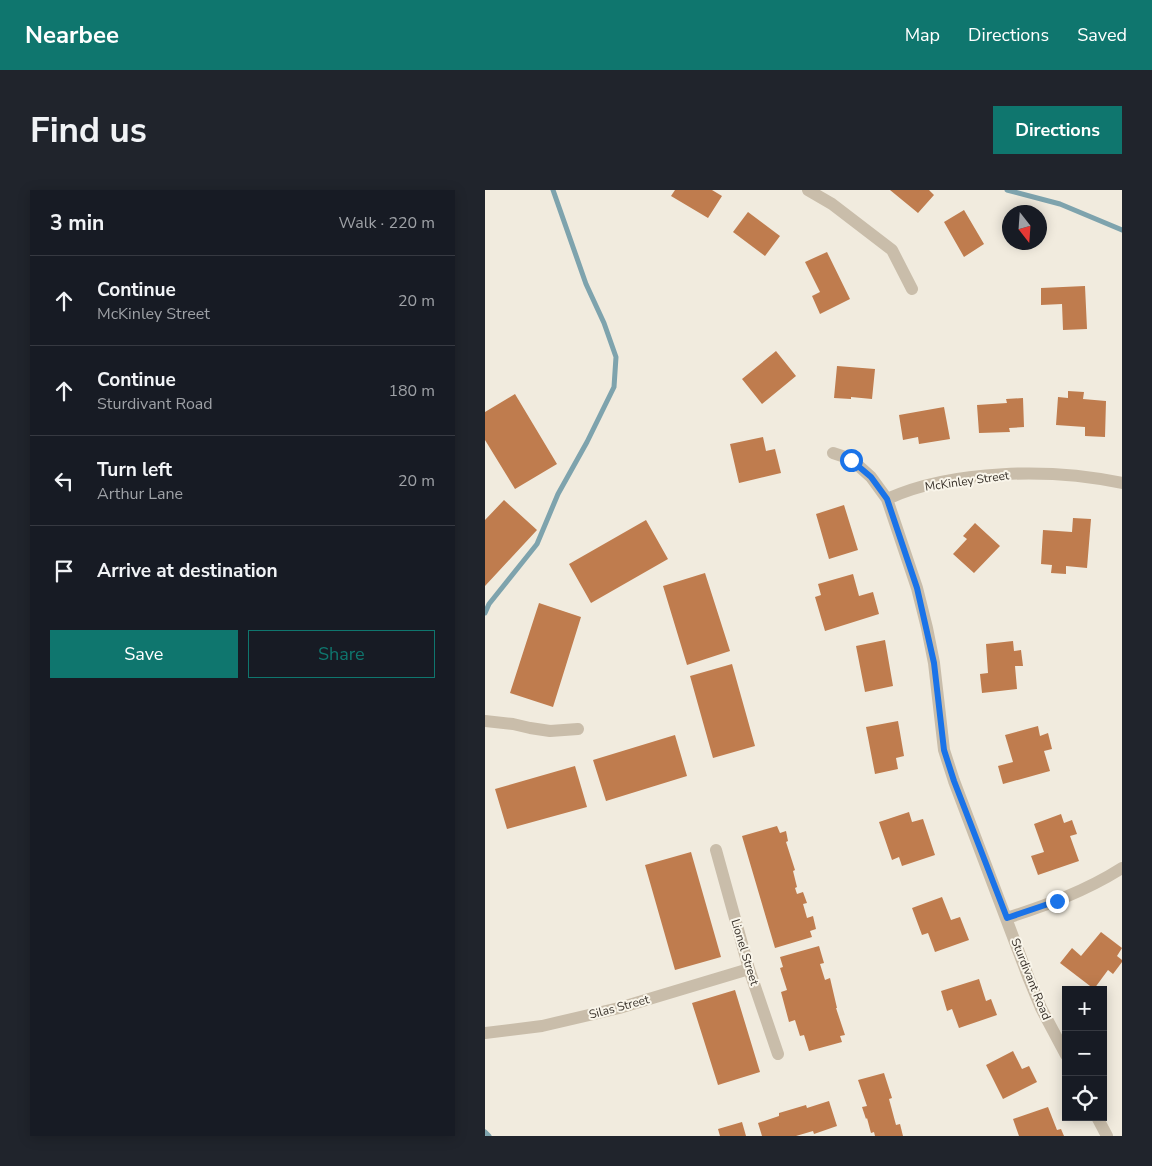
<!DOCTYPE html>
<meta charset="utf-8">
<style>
body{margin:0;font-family:"Nunito Sans",sans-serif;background:#20242c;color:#f1f3f6}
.controls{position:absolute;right:15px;bottom:15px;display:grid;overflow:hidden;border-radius:0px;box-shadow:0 2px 12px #0003}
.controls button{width:45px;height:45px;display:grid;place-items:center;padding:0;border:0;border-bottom:1px solid #363941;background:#171b24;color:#f1f3f6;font:25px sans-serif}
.compass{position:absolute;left:517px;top:15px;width:45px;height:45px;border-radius:50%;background:#171b24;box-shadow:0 2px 12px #0003;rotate:163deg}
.stop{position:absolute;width:15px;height:15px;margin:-11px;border:4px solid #1a73e8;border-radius:50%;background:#fff}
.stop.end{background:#1a73e8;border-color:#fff;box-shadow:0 1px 5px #0008}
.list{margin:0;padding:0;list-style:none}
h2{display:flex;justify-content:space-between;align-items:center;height:65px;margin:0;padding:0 20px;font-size:21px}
h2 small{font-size:16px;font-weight:400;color:#9ea1a6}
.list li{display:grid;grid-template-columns:32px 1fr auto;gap:15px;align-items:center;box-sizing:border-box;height:90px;padding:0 20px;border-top:1px solid #363941}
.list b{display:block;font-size:19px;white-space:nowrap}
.list p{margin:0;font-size:16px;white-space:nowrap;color:#9ea1a6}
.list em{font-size:16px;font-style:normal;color:#9ea1a6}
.actions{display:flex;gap:10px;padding:15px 20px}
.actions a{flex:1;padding:11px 0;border:1px solid #0f766e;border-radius:0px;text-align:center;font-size:18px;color:#0f766e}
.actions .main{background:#0f766e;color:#fff}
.icon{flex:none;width:28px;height:28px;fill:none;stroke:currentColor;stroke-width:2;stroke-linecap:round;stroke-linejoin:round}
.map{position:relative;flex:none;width:637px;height:946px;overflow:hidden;border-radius:0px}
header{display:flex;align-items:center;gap:30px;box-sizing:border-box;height:70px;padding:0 25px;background:#0f766e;color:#fff}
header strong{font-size:24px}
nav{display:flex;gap:28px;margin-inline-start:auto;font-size:18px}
.intro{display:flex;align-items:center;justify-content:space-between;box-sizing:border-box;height:120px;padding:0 30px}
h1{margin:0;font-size:35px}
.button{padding:12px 22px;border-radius:0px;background:#0f766e;color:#fff;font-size:18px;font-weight:700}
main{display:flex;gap:30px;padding:0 30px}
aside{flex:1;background:#171b24;border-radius:0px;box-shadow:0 2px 12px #0003}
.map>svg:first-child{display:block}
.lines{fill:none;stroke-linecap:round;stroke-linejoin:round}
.stream{stroke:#7ea3ad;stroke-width:5}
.building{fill:#bf7c4e}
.minor{stroke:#c9bdaa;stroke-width:12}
.route{stroke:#1a73e8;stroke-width:6}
.labels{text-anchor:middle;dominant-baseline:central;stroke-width:4;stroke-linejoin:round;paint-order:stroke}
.street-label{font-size:12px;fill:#373029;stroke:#f9f5ea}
</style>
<header>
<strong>Nearbee</strong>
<nav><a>Map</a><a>Directions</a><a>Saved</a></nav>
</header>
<div class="intro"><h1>Find us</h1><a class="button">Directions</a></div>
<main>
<aside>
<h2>3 min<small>Walk · 220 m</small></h2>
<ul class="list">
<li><svg class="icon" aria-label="ahead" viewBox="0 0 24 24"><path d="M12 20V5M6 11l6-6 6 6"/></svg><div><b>Continue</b><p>McKinley Street</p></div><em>20 m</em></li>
<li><svg class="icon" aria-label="ahead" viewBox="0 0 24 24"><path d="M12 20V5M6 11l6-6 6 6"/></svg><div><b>Continue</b><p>Sturdivant Road</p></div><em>180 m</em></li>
<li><svg class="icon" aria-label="left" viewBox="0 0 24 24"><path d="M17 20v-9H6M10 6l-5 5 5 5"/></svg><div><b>Turn left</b><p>Arthur Lane</p></div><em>20 m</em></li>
<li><svg class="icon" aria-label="arrive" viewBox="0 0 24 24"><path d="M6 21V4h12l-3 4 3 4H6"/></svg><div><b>Arrive at destination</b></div></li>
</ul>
<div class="actions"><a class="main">Save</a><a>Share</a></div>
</aside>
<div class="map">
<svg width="637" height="946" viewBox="0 0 637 946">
<rect width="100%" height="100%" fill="#f1ebde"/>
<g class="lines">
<path class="stream" d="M 522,0 L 575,14 L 637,40
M 0,423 L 4,414 L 52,354 L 73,304 L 102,252 L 129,197 L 131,167 L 119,133 L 101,94 L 68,0
M 0,942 L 4,946"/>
</g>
<path class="building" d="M 190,0 L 227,0 L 237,6 L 223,28 L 186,6 Z
M 405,0 L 444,0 L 449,5 L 433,23 Z
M 479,20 L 499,54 L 479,67 L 459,32 Z
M 263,22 L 295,46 L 280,66 L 248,42 Z
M 342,62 L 365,109 L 335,124 L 327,106 L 335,102 L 320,72 Z
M 600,96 L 602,139 L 578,140 L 577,114 L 556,115 L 556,98 Z
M 291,161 L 311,186 L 277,214 L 257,189 Z
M 352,176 L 390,179 L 387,209 L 366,207 L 366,209 L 349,208 Z
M 583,201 L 599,202 L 598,209 L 621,211 L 620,247 L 600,246 L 600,237 L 571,235 L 573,207 L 583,208 Z
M 30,204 L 72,274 L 30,299 L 0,250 L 0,222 Z
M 538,208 L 539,237 L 524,238 L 525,242 L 494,243 L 492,215 L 522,213 L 521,209 Z
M 459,217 L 465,249 L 434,254 L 433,247 L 418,250 L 414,225 Z
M 278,247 L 281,261 L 290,259 L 296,283 L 254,293 L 245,254 Z
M 19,310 L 52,340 L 0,396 L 0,330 Z
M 359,315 L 373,360 L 344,369 L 331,324 Z
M 588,328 L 606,329 L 602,378 L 581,376 L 581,384 L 566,383 L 567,375 L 556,374 L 558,340 L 587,342 Z
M 161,330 L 183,369 L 106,413 L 84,374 Z
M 490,333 L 515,356 L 489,383 L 468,364 L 482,349 L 478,346 Z
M 220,383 L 245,461 L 202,475 L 178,396 Z
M 368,384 L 374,406 L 388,402 L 394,424 L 340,441 L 330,407 L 336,405 L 333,394 Z
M 54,413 L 96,427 L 68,517 L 25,503 Z
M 400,450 L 408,496 L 380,502 L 371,456 Z
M 528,451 L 529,461 L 536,460 L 538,476 L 530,476 L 532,499 L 497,503 L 495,484 L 503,483 L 501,454 Z
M 247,474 L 270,556 L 228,568 L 205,486 Z
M 413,531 L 419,566 L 411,568 L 413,579 L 390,584 L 381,537 Z
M 553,536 L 555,546 L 563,543 L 567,559 L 559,561 L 565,581 L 518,594 L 513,576 L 528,572 L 520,545 Z
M 190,545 L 202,586 L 121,611 L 108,570 Z
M 90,576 L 102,617 L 22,639 L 10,599 Z
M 424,622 L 427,632 L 438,629 L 450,665 L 417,676 L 414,667 L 407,670 L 394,632 Z
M 576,624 L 579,633 L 587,630 L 592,644 L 585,646 L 594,671 L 553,685 L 546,666 L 559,662 L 549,634 Z
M 292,636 L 295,643 L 301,641 L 303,651 L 301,652 L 310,680 L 308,681 L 312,697 L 310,698 L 312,704 L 318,702 L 322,713 L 318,714 L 322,728 L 328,726 L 331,739 L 325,741 L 327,747 L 290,758 L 257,646 Z
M 206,662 L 236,767 L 190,780 L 160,675 Z
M 457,707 L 466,730 L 475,727 L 484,750 L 450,762 L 443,743 L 437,745 L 427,718 Z
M 616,742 L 637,758 L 632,766 L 637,770 L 637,772 L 628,784 L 623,780 L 609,799 L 575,773 L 587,758 L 596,766 Z
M 334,756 L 339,773 L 335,774 L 340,790 L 345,788 L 352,818 L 351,818 L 360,845 L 355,846 L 357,852 L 324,861 L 319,845 L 315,846 L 310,830 L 304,832 L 296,802 L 302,800 L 295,778 L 298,777 L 295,767 Z
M 494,789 L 501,811 L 506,809 L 512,825 L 474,838 L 467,819 L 462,821 L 456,801 Z
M 250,800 L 275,882 L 233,895 L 207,813 Z
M 528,861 L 537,879 L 544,876 L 552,892 L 518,909 L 501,875 Z
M 399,883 L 407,908 L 404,909 L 411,935 L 415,934 L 418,946 L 390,946 L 389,942 L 386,943 L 382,928 L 381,929 L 377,917 L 382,916 L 373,890 Z
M 344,911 L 352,936 L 329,944 L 328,941 L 311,946 L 277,946 L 273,933 L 294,926 L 294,923 L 321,915 L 322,918 Z
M 563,917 L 572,940 L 576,939 L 579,946 L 534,946 L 528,929 Z
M 257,932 L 261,946 L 235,946 L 233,939 Z"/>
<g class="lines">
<path class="minor" d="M 323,0 L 347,14 L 407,60 L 427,99
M 348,263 L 366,269 L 386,287 L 402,309 L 432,398 L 442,438 L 449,473 L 459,560 L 469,591 L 544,789 L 556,818 L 581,865
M 402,309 C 468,279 567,278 637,293
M 0,531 L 28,534 L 45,538 L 65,541 L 93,539
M 231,660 L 264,779 L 293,864
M 522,728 C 562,715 601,701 637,678
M 0,843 L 57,836 L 134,818 L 264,779
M 612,927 L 622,946"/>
</g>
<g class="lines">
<path class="route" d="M 366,270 L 386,287 L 402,309 L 432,398 L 449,473 L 459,560 L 469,591 L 522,728 L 572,711"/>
</g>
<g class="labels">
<g class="street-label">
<text transform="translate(482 291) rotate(-8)">McKinley Street</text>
<text transform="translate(260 762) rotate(73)">Lionel Street</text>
<text transform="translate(546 789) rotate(68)">Sturdivant Road</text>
<text transform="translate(134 817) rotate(-15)">Silas Street</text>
</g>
</g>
</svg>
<div class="controls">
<button>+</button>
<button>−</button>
<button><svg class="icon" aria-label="locate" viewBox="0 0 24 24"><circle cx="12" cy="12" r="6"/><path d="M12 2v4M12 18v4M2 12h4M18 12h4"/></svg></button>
</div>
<svg class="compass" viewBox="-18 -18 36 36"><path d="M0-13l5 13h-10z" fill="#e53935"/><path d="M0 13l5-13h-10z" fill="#9ea1a6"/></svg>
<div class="stop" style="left:366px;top:270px"></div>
<div class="stop end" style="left:572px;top:711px"></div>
</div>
</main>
